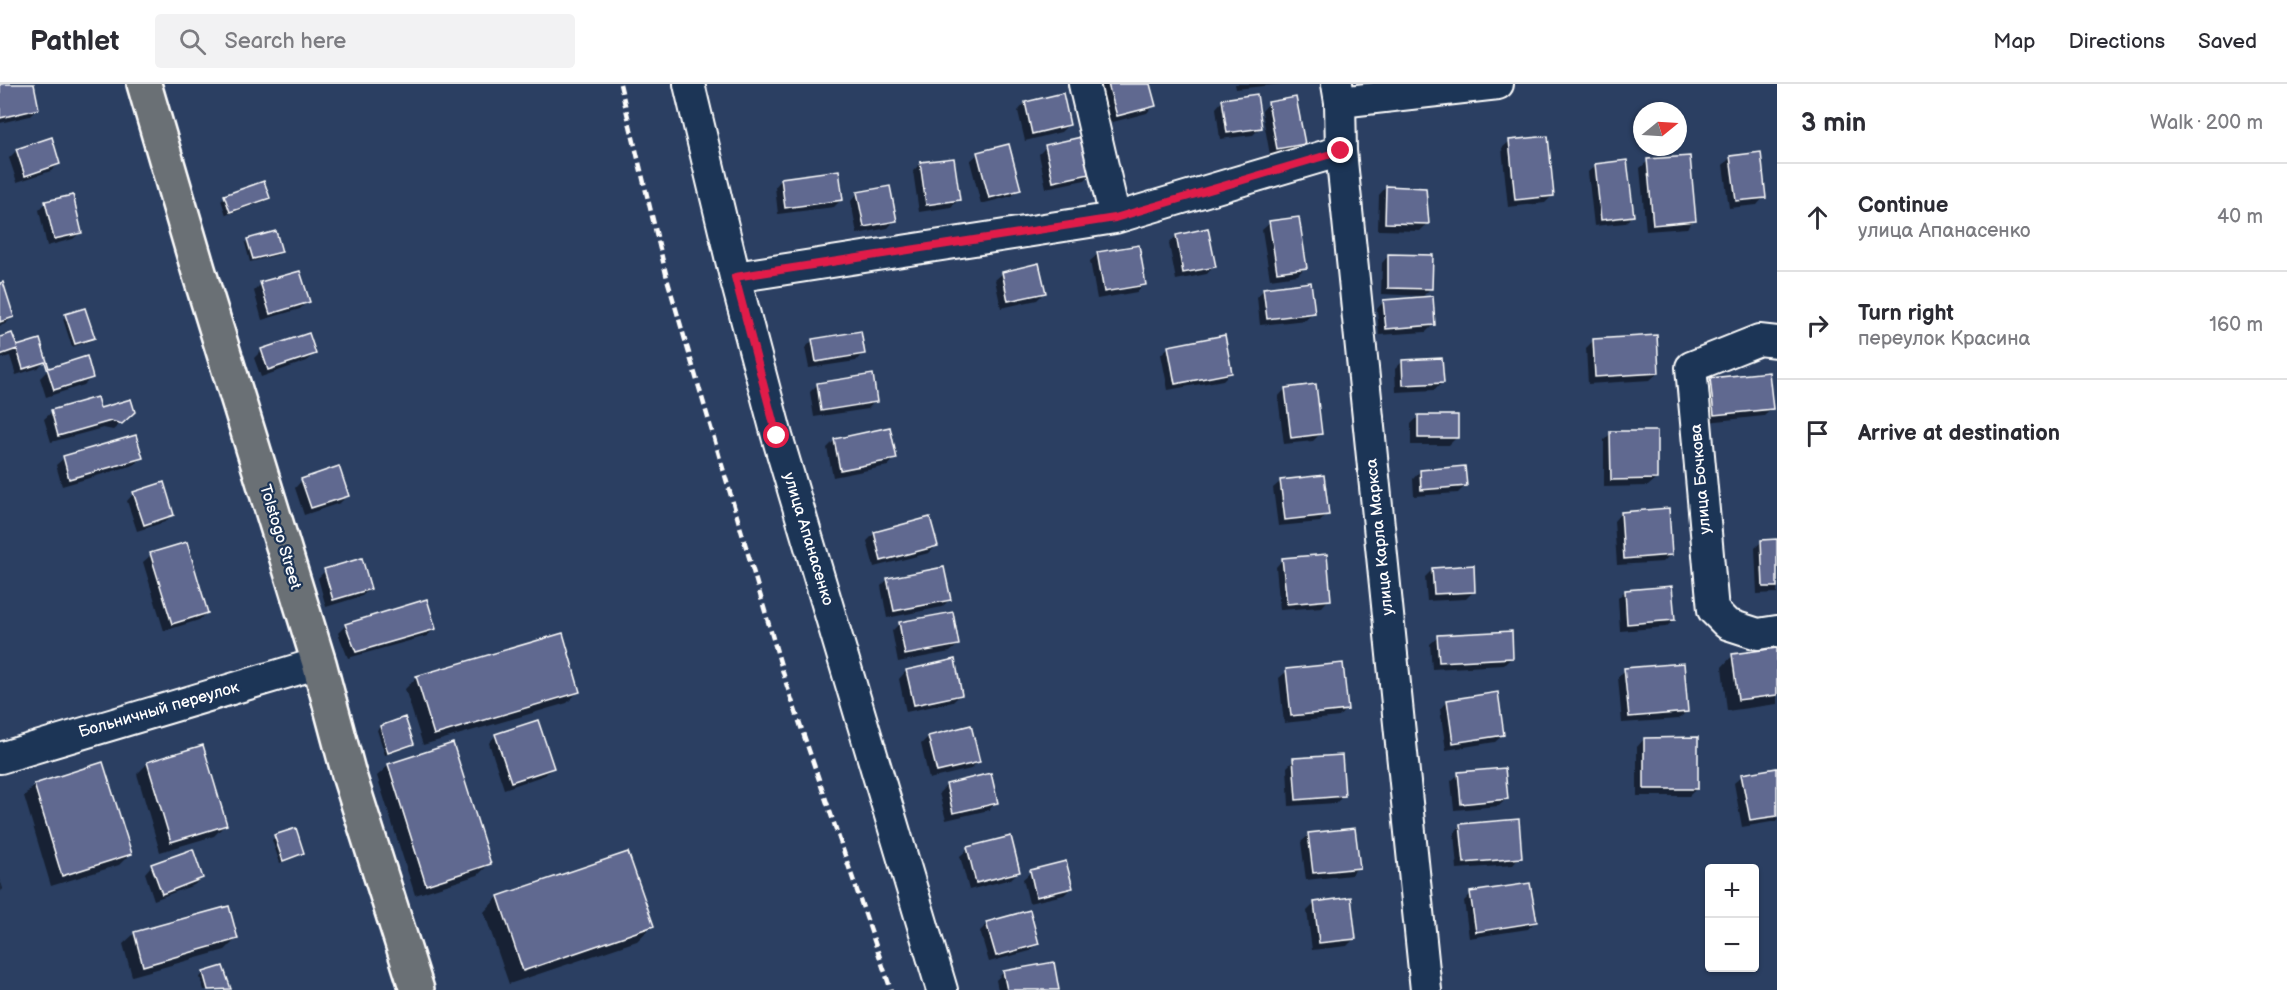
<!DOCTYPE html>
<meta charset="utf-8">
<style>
body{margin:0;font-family:"Balsamiq Sans",sans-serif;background:#f2f2f3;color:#2b2b33}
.controls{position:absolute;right:18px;bottom:18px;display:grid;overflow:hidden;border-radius:6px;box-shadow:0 2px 4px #0004}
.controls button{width:54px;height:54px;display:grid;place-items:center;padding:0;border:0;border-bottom:2px solid #e1e1e2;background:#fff;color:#2b2b33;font:30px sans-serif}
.compass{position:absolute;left:1633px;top:18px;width:54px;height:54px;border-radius:50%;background:#fff;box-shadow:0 2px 4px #0004;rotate:72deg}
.stop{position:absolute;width:18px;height:18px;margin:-14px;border:4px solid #e11d48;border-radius:50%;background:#fff}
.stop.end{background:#e11d48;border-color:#fff;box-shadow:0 2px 6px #0008}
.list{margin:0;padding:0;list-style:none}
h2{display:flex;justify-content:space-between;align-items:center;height:78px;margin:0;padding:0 24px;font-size:26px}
h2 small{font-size:20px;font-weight:400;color:#7c7c81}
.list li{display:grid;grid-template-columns:39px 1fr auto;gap:18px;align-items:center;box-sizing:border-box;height:108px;padding:0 24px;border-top:2px solid #e1e1e2}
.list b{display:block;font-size:22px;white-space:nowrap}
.list p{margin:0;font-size:20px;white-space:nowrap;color:#7c7c81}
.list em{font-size:20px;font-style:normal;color:#7c7c81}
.icon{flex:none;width:33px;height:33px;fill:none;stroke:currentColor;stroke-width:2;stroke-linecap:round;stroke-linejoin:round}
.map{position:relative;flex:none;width:1777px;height:906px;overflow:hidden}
header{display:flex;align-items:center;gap:36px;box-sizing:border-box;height:84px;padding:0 30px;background:#fff;border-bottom:2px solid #e1e1e2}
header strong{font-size:28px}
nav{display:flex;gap:33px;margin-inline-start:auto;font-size:21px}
.search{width:420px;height:54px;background:#f2f2f3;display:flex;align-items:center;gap:15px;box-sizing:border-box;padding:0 21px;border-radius:6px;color:#7c7c81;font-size:22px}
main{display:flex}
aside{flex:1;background:#fff}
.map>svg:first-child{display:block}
.shadow{fill:#0007}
.building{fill:#616990;stroke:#fff;stroke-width:1.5}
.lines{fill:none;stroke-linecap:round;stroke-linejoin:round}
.minor-casing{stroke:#fff;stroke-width:34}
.major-casing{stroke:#fff;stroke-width:38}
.minor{stroke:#1d3557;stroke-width:30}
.major{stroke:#6b6f75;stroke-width:33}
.rail{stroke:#fff;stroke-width:4.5;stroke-dasharray:9 4.5;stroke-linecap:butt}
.route{stroke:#e11d48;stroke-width:8}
.labels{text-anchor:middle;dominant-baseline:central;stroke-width:4.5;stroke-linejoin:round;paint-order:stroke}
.street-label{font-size:16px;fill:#fff;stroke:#1d3557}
</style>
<header>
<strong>Pathlet</strong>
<div class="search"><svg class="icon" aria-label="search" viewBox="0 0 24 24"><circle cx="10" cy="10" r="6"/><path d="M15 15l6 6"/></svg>Search here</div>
<nav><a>Map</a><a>Directions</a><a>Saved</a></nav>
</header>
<main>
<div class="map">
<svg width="1777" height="906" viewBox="0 0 1777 906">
<rect width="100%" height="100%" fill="#2b3f62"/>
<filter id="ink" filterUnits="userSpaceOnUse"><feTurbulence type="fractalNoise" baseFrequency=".0167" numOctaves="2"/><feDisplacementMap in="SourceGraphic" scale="12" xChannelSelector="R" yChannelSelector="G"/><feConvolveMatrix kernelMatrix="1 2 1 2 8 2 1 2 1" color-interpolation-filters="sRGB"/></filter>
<g filter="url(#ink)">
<path class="shadow" d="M 0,0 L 32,0 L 38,24 L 30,32 L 0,39 Z
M 1099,0 L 1149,0 L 1154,21 L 1147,29 L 1109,39 Z
M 1235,0 L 1282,0 L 1236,5 Z
M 1223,16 L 1261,43 L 1253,51 L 1220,55 L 1216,24 Z
M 1025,19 L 1068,41 L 1061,48 L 1025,57 L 1018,27 Z
M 1269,19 L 1303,59 L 1296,67 L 1270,71 L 1262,27 Z
M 1510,57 L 1552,112 L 1545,119 L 1508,123 L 1502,64 Z
M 1046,63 L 1092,88 L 1085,96 L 1046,104 L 1039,70 Z
M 17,66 L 59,80 L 51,87 L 17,98 L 9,74 Z
M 978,70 L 1019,105 L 1012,112 L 981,120 L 970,77 Z
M 1731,73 L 1764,113 L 1757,121 L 1729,124 L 1723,81 Z
M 1648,77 L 1694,136 L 1687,144 L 1646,147 L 1640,84 Z
M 920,80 L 958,116 L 951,123 L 919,128 L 913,87 Z
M 1596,81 L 1633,131 L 1625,139 L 1594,142 L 1588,88 Z
M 782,95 L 842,115 L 834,123 L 778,130 L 775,103 Z
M 263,99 L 268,113 L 265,117 L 226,131 L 221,116 L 225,113 Z
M 1386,103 L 1427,140 L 1420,147 L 1378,146 L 1379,111 Z
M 858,109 L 895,136 L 888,144 L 857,150 L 851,117 Z
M 46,119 L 81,148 L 73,155 L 47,162 L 39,126 Z
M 1270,139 L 1305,183 L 1298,191 L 1270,195 L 1262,146 Z
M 1176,152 L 1214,182 L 1207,190 L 1176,196 L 1169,160 Z
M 248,156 L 280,167 L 277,171 L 250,178 L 245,159 Z
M 1098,170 L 1144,200 L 1137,208 L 1097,215 L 1090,177 Z
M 1389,171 L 1431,204 L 1423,212 L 1381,210 L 1382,179 Z
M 1003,189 L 1044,209 L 1037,216 L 1001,224 L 995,196 Z
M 261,200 L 308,217 L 300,225 L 262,236 L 254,207 Z
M 0,201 L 13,233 L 5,240 L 0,242 Z
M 1264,205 L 1313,228 L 1306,236 L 1260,241 L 1257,213 Z
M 1384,217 L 1434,240 L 1426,248 L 1379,251 L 1377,225 Z
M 66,232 L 93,253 L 90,257 L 72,263 L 63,235 Z
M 308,250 L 314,269 L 307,277 L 261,293 L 254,274 L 261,267 Z
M 0,254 L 16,264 L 45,277 L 38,284 L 16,291 L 10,272 L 0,275 Z
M 813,256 L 863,269 L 856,277 L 809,284 L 805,264 Z
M 1594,256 L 1658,289 L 1650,296 L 1588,300 L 1586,264 Z
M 1169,263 L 1230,289 L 1223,296 L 1168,306 L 1161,270 Z
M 1402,278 L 1442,298 L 1435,306 L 1396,308 L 1395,285 Z
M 48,286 L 92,293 L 84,301 L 46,313 L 40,294 Z
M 1711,295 L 1772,325 L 1764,332 L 1707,338 L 1704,303 Z
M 818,300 L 875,317 L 868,325 L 814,333 L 810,308 Z
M 1285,305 L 1320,350 L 1313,357 L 1284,360 L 1278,313 Z
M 99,325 L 125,336 L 113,346 L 103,344 L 51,358 L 44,335 L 52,328 Z
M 1418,333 L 1457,353 L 1449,361 L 1411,361 L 1411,340 Z
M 1611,349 L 1656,395 L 1648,402 L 1604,403 L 1604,356 Z
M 835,356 L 895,374 L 888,382 L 833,393 L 827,364 Z
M 64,374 L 141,374 L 134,381 L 62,402 L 56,381 Z
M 1420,387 L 1466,401 L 1458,409 L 1414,412 L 1413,395 Z
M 302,396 L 347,412 L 340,419 L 304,431 L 295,404 Z
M 1281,397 L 1327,430 L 1320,438 L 1278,442 L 1273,404 Z
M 134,409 L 173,430 L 165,438 L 137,447 L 127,417 Z
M 1621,429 L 1670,471 L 1663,478 L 1617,481 L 1614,437 Z
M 874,450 L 936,462 L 929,469 L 874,483 L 867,457 Z
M 1777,456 L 1777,509 L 1757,510 L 1755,464 L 1762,457 Z
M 151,471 L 207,529 L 199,536 L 164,547 L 143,478 Z
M 1283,475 L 1329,515 L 1322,523 L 1280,526 L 1276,483 Z
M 1433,485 L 1474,507 L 1466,515 L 1427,517 L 1425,493 Z
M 325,487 L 369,505 L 362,512 L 326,523 L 318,494 Z
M 888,495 L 949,516 L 942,523 L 887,534 L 881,502 Z
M 1625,507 L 1674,536 L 1666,543 L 1620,547 L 1618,514 Z
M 900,539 L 958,561 L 950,568 L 898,578 L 892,547 Z
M 346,541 L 434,545 L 427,552 L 348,574 L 338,549 Z
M 1438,553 L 1511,574 L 1504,581 L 1432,585 L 1430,560 Z
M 1777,566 L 1777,620 L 1727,627 L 1722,583 L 1733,571 Z
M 1625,586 L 1687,627 L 1679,635 L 1622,639 L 1618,593 Z
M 906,587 L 961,610 L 953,618 L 906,628 L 899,595 Z
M 1287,587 L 1346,625 L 1339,633 L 1284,639 L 1279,594 Z
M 417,593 L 578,608 L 567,619 L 423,661 L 405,605 Z
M 1447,617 L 1503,651 L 1495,658 L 1446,666 L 1440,625 Z
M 380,643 L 412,660 L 409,663 L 385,671 L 377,646 Z
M 496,651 L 552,684 L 545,691 L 504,705 L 489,659 Z
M 928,653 L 978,677 L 971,685 L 929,695 L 921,660 Z
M 1644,655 L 1696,705 L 1689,712 L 1637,712 L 1637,663 Z
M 1294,676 L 1343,712 L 1336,719 L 1289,722 L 1287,683 Z
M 148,679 L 225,741 L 214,752 L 160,768 L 137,690 Z
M 389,681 L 489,780 L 478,791 L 415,811 L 377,692 Z
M 1777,685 L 1777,737 L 1742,743 L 1734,699 L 1742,692 Z
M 1459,690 L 1507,714 L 1499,722 L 1454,726 L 1451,697 Z
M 35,701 L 130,770 L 119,781 L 51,802 L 24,712 Z
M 947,701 L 996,718 L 989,726 L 946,736 L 939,709 Z
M 1461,741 L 1520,773 L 1513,781 L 1457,785 L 1454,749 Z
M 1309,751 L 1358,783 L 1351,791 L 1306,796 L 1301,758 Z
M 275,753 L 303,769 L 299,772 L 280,779 L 272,756 Z
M 968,765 L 1019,787 L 1011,795 L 969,806 L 960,772 Z
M 627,769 L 652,842 L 637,857 L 509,900 L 484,828 L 498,813 Z
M 152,781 L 202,794 L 194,801 L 154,816 L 145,789 Z
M 1031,788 L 1071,804 L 1064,811 L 1029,819 L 1023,795 Z
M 0,795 L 3,805 L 0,808 Z
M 1471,810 L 1535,838 L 1528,845 L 1469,854 L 1464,817 Z
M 1315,819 L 1355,854 L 1347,862 L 1312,866 L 1307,827 Z
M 987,840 L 1037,860 L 1030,867 L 989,878 L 980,847 Z
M 135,849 L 236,855 L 225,866 L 132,892 L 123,860 Z
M 222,884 L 229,904 L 204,906 L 200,893 L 203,890 Z
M 1004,888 L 1057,906 L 998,906 L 996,896 Z"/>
<path class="building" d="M 0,0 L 34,0 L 39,25 L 0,34 Z
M 1108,0 L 1150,0 L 1156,22 L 1117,32 Z
M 1063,9 L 1070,41 L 1032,50 L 1025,18 Z
M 1257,10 L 1262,44 L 1227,49 L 1222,15 Z
M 1296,13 L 1305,60 L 1277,65 L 1268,18 Z
M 1086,52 L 1094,89 L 1053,98 L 1045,61 Z
M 1548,52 L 1554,112 L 1515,116 L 1509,56 Z
M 52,53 L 60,80 L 25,92 L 16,65 Z
M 1009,60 L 1021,106 L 989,114 L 977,68 Z
M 1761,68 L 1766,114 L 1736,117 L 1730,72 Z
M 1690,72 L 1696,137 L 1653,141 L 1647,75 Z
M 954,74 L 960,116 L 926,121 L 920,78 Z
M 1627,76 L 1634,132 L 1601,136 L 1595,80 Z
M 839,86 L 843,116 L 785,124 L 781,94 Z
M 264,97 L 270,114 L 230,128 L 224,111 Z
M 890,102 L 897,137 L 864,143 L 857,108 Z
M 1386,102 L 1426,104 L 1429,140 L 1385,139 Z
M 73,111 L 82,149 L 54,155 L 45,117 Z
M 1299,133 L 1307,184 L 1277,188 L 1269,137 Z
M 1208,144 L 1216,183 L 1183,189 L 1176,151 Z
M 276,147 L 282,168 L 253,175 L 247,155 Z
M 1139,161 L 1146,201 L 1104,208 L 1097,168 Z
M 1388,170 L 1433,171 L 1432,205 L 1388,204 Z
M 1039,179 L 1046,209 L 1008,217 L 1002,188 Z
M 300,187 L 310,218 L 270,230 L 260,198 Z
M 3,198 L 14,233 L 0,238 L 0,199 Z
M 1311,198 L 1315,229 L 1267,235 L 1263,204 Z
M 1433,212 L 1435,241 L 1386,245 L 1383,216 Z
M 85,224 L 95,254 L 75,260 L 65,230 Z
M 861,247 L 865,270 L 816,278 L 812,255 Z
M 12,249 L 17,262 L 40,255 L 49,284 L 87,272 L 93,294 L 54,306 L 45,278 L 23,285 L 17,265 L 0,271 L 0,253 Z
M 309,249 L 316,270 L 268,286 L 261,265 Z
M 1225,251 L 1232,289 L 1175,300 L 1168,262 Z
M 1657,251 L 1659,289 L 1595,293 L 1593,255 Z
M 1442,274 L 1444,299 L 1403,301 L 1402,276 Z
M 1769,288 L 1773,325 L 1714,331 L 1710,294 Z
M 873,290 L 877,318 L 821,327 L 817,299 Z
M 1316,300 L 1322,350 L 1291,354 L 1285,304 Z
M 97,313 L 100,324 L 131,315 L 135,328 L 122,340 L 111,337 L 58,352 L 51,326 Z
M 1418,331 L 1458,331 L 1458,354 L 1418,354 Z
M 890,343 L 897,375 L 840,386 L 834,355 Z
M 1610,347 L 1657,347 L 1657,395 L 1611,396 Z
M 136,351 L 143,374 L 69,395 L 63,372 Z
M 339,382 L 349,412 L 311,424 L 301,395 Z
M 1465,382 L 1467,402 L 1421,406 L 1420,386 Z
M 1324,391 L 1329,431 L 1285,436 L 1280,396 Z
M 164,398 L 174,431 L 144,441 L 133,408 Z
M 1669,424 L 1672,471 L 1624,475 L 1621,428 Z
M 930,433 L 938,462 L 881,477 L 874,448 Z
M 1777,455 L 1777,503 L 1763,503 L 1761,456 Z
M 187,458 L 208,529 L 172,540 L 150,469 Z
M 1327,470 L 1331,516 L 1287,520 L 1282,474 Z
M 362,474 L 371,505 L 333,516 L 324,485 Z
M 1474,481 L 1475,508 L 1434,510 L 1432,484 Z
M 944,483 L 951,516 L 894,527 L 887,494 Z
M 1672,502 L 1675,536 L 1627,540 L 1625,506 Z
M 427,515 L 436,545 L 356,568 L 345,540 Z
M 953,528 L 959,561 L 905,571 L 899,538 Z
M 1512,547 L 1513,574 L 1439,578 L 1437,551 Z
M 563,549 L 580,608 L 434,651 L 416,592 Z
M 1777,564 L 1777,611 L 1738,616 L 1732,570 Z
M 955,575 L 962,611 L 914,621 L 906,586 Z
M 1343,579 L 1348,626 L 1291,632 L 1286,585 Z
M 1684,579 L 1688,628 L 1629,633 L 1624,584 Z
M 1498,608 L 1504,651 L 1453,659 L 1447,616 Z
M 405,633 L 414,660 L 388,669 L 380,642 Z
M 538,636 L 554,684 L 511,698 L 495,650 Z
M 971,641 L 980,678 L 937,688 L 928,652 Z
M 1698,653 L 1698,705 L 1644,705 L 1644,654 Z
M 453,659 L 491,780 L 426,801 L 388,680 Z
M 203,661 L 227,741 L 171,758 L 147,678 Z
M 1342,671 L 1345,712 L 1296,716 L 1293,674 Z
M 103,678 L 132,770 L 62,792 L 34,700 Z
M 1505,684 L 1508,715 L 1461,720 L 1458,688 Z
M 1777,684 L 1777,732 L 1750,736 L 1741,690 Z
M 991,689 L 998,719 L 953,729 L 946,700 Z
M 1519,735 L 1522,774 L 1464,779 L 1460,740 Z
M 296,744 L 304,769 L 283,777 L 274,751 Z
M 1355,744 L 1360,784 L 1313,789 L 1308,749 Z
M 1011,752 L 1020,788 L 976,799 L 967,763 Z
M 193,765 L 203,794 L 162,810 L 151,780 Z
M 628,768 L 654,842 L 523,887 L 498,812 Z
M 1066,777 L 1073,804 L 1036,813 L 1030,786 Z
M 1530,799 L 1537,838 L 1476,848 L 1470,808 Z
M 1351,813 L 1356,855 L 1319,859 L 1314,818 Z
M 229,822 L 238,855 L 143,882 L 134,848 Z
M 1030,826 L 1039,860 L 996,872 L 986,838 Z
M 1054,878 L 1059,906 L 1007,906 L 1003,887 Z
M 223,882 L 231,905 L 208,906 L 203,888 Z"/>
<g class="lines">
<g class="minor-casing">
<path id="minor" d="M 689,0 L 735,193 L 777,352 L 942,906
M 1084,0 L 1115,134
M 1337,0 L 1340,18 L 1341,67 L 1426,906
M 1340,18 L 1498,0
M 735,193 L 1115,134 L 1341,67
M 1777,258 L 1759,256 L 1691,283 L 1713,526 L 1727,540 L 1758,550 L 1777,547
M 0,674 L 319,579"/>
</g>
<g class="major-casing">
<path id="major" d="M 144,0 L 198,185 L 319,579 L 349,691 L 417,906"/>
</g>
<use href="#minor" class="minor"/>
<use href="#major" class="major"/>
<path class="rail" d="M 620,0 L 668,198 L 787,602 L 891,906"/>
</g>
</g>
<g class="lines" filter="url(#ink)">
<path class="route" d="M 777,352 L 735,193 L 1115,134 L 1341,67"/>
</g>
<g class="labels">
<g class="street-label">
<text transform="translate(1701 395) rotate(-95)">улица Бочкова</text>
<text transform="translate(280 453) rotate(73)">Tolstogo Street</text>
<text transform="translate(1380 453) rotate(-96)">улица Карла Маркса</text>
<text transform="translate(808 455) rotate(73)">улица Апанасенко</text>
<text transform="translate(159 626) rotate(-16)">Больничный переулок</text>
</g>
</g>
</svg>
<div class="controls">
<button>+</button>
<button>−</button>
</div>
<svg class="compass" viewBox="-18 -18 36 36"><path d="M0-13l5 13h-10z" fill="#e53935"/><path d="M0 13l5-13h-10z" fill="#7c7c81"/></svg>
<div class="stop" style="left:777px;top:352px"></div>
<div class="stop end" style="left:1341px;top:67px"></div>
</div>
<aside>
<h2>3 min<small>Walk · 200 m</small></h2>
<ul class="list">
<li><svg class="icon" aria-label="ahead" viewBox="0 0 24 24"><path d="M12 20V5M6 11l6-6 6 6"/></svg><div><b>Continue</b><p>улица Апанасенко</p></div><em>40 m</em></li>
<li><svg class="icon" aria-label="right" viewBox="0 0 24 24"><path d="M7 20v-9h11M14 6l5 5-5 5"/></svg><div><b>Turn right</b><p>переулок Красина</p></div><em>160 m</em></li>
<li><svg class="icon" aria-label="arrive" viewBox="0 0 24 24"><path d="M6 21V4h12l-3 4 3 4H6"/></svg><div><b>Arrive at destination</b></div></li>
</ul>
</aside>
</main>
